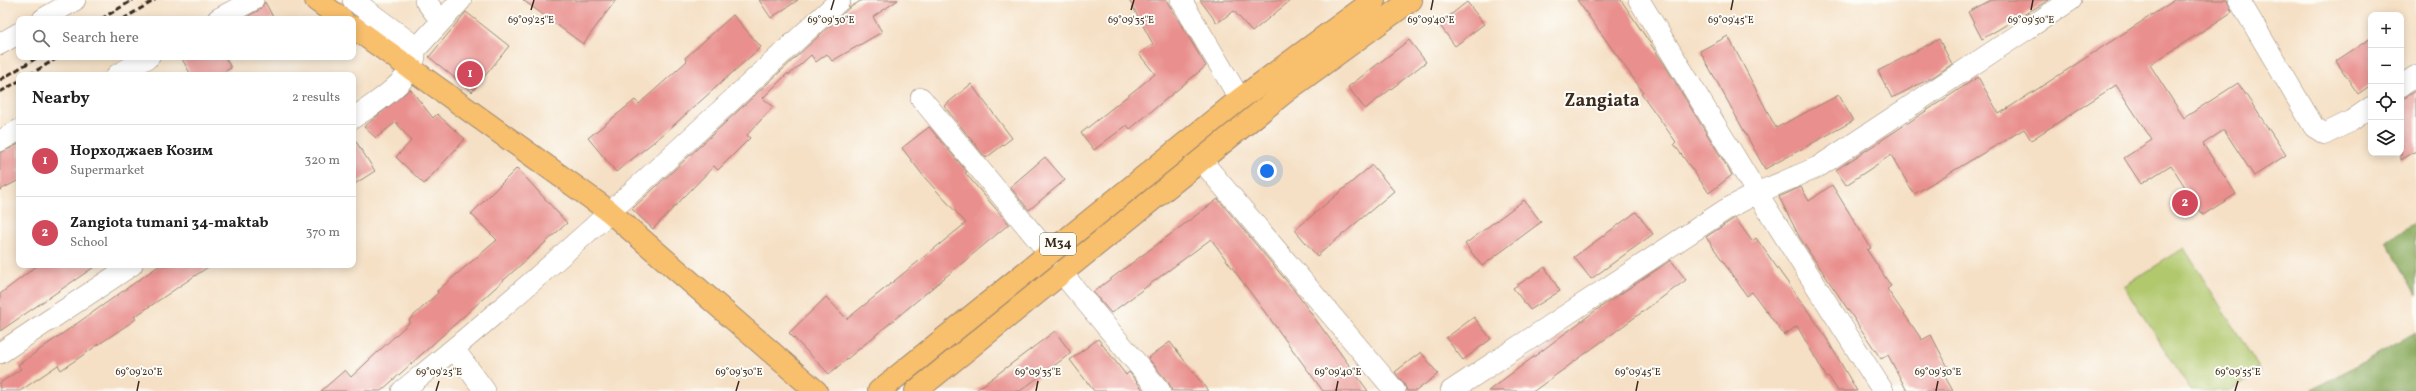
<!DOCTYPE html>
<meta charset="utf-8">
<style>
body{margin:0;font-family:Vollkorn,serif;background:#f2f2f2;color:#222}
.controls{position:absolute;right:12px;top:12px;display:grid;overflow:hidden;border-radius:8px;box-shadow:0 2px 10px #0003}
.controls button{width:36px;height:36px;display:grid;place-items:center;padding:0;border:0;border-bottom:1px solid #e0e0e0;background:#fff;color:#222;font:20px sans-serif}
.you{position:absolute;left:1267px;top:171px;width:14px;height:14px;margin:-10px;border:3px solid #fff;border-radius:50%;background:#1a73e8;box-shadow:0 0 0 6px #1a73e833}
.badge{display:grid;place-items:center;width:26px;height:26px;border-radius:50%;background:#d1495b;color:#fff;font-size:13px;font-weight:700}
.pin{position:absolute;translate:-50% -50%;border:2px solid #fff;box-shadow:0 1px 4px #0006}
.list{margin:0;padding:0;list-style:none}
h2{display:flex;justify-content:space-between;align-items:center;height:52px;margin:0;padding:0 16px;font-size:17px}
h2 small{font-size:13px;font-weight:400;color:#767676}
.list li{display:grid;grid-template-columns:26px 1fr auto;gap:12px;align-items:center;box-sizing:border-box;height:72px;padding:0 16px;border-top:1px solid #e0e0e0}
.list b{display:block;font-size:15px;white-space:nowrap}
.list p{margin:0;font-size:13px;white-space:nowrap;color:#767676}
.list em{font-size:13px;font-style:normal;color:#767676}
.icon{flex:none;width:22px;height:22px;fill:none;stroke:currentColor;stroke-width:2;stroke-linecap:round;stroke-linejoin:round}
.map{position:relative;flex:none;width:2416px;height:391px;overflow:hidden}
.search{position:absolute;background:#fff;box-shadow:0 2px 10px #0003;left:16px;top:16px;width:340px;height:44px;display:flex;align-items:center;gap:10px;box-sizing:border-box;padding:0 14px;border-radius:8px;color:#767676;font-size:15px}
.panel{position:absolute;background:#fff;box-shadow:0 2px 10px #0003;left:16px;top:72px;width:340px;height:196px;border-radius:8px}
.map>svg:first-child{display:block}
.green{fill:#b1c86d;stroke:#767946}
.forest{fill:#8cac60;stroke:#646b3f}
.building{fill:#e9908e}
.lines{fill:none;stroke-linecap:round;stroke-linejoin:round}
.minor-casing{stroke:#988572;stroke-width:22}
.major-casing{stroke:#988572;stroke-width:24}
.minor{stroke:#fff;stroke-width:21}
.major{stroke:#f8bf6c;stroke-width:22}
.rail{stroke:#3b2a1e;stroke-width:3;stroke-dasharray:6 3;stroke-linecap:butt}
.ticks{fill:none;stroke:#3b2a1e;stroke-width:1.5}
.labels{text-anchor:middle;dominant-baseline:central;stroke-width:4;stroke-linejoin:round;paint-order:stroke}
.shield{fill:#fdfcf7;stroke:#75695f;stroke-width:1}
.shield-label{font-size:13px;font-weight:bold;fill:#3b2a1e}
.district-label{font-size:18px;font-weight:bold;fill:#3b2a1e;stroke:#fdfcf7}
.ticks-label{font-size:10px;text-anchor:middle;fill:#3b2a1e;stroke:#fdfcf7;stroke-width:4;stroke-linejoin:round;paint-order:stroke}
</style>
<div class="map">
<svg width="2416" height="391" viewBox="0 0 2416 391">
<rect width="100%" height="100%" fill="#fdfcf7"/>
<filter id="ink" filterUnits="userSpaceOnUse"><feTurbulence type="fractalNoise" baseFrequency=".025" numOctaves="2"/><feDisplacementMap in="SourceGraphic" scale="8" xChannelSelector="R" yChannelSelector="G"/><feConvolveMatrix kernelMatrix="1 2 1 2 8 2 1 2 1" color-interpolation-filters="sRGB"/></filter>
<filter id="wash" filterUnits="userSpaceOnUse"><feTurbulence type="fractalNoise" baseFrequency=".012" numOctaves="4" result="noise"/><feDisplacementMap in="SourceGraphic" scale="16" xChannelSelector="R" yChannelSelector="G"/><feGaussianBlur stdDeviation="0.9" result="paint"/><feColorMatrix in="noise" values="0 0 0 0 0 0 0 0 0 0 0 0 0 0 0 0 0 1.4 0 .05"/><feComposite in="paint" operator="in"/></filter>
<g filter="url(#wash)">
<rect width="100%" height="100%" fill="#f5e0c5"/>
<path class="green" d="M 2184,248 L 2261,371 L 2229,391 L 2191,391 L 2124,286 Z"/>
<path class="forest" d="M 2416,221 L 2416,295 L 2387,241 Z
M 2416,333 L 2416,391 L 2310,391 Z"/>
<g id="blocks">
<path class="building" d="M 523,0 L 616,0 L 583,44 Z
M 759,0 L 798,0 L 771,18 Z
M 862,0 L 898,0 L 873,17 L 882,32 L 832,61 L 827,54 L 816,62 L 811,55 L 789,75 L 788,73 L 763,98 L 773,107 L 747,135 L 750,138 L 718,170 L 714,166 L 653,229 L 632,209 L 849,8 Z
M 1129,0 L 1166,0 L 1206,66 L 1130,129 L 1127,125 L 1094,150 L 1081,133 L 1155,74 L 1139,54 L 1153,44 Z
M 1200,0 L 1291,0 L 1252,32 L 1234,11 L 1217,23 Z
M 1577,0 L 1621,0 L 1664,64 L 1732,175 L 1709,193 L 1674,144 L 1676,142 L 1641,93 L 1643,92 L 1626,68 Z
M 1991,0 L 2049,0 L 1982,39 L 1968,12 Z
M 2175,0 L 2227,0 L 2232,12 L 2150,65 L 2184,118 L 2238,83 L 2286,155 L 2254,176 L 2224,130 L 2203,144 L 2236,194 L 2203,215 L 2171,165 L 2141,184 L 2124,158 L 2152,140 L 2116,85 L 2031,140 L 2024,129 L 1914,194 L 1891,155 L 1846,185 L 1836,170 L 1978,77 L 1999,114 Z
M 265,2 L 274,19 L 243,19 L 259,10 Z
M 1467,2 L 1484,24 L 1455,46 L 1439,24 Z
M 466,12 L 509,46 L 472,92 L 429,57 Z
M 733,15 L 761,47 L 666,132 L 616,172 L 588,138 L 635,100 L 639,104 L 687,61 L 685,58 Z
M 1728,36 L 1776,128 L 1839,95 L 1853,121 L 1765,169 L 1700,51 Z
M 2371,38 L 2371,85 L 2358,94 L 2336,61 Z
M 1939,39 L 1952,64 L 1933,77 L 1892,98 L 1878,71 Z
M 1409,40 L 1426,62 L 1365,109 L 1348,87 Z
M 181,57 L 225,57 L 231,68 L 218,75 L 191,75 Z
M 971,84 L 1012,138 L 986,158 L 944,106 Z
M 410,89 L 433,118 L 437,114 L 465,139 L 424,184 L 396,157 L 411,141 L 396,122 L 376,138 L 364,127 Z
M 2416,91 L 2416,151 L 2401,160 L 2401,100 Z
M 929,127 L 967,172 L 965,173 L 1009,224 L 829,374 L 789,333 L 826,297 L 847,319 L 966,223 L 925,178 L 902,148 Z
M 353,137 L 375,171 L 353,185 Z
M 19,144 L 19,180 L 0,190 L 0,153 Z
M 1045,157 L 1065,180 L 1029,210 L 1010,187 Z
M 1372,165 L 1394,191 L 1317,256 L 1295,230 Z
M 517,168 L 567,223 L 381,391 L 321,391 L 345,370 L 351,377 L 410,322 L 409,320 L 438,293 L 437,291 L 497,240 L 471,214 Z
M 1832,185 L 1871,248 L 1867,250 L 1891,286 L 1887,289 L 1922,340 L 1931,335 L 1950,371 L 1944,375 L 1953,391 L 1907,391 L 1888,355 L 1881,359 L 1800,238 L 1779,197 L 1801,187 L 1809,201 Z
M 1218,199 L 1294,290 L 1368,391 L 1323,391 L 1211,239 L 1111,313 L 1093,292 Z
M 1524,200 L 1541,222 L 1482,266 L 1465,244 Z
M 1636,212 L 1653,234 L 1591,279 L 1574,257 Z
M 1735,218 L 1752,241 L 1756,238 L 1822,331 L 1857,391 L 1838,391 L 1829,377 L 1827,378 L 1797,326 L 1784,335 L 1752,292 L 1747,296 L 1706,237 Z
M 1671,260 L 1686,280 L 1549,380 L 1534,391 L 1488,391 L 1595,311 Z
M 38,265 L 97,265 L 0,331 L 0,294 Z
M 160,265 L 211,265 L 134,317 L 136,319 L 61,370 L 58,365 L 20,391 L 0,391 L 0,383 L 21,369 L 18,365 Z
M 1545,267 L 1560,291 L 1530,310 L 1513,288 Z
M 1474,317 L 1491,339 L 1463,360 L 1446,338 Z
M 1055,331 L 1071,353 L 1020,391 L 975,391 Z
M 1098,339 L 1126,375 L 1129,372 L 1144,391 L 1094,391 L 1070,360 Z
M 1170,342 L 1208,391 L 1172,391 L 1169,383 L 1148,358 Z
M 1421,352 L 1438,374 L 1416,391 L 1407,391 L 1404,384 L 1395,372 Z"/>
</g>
</g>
<g filter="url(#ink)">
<use href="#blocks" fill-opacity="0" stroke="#988572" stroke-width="1"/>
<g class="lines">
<g class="minor-casing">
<path id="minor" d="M 425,0 L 441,21
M 1181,0 L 1240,99
M 1639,0 L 1757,193 L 1883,391
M 2239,0 L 2314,127 L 2325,134 L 2351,121 L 2371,107
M 43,19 L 75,0
M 218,19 L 253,0
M 0,44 L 19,33
M 415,50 L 461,0
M 117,75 L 149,57
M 2401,86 L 2416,76
M 921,98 L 1048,252
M 353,118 C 372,106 428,71 412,44 L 353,0
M 0,141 L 19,130
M 1201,160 L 1395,391
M 1061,272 L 1160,391
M 454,349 L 485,391
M 0,353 L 132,265
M 402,391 C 554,269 696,132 840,0
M 1451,391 L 1725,210 L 1757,193 L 1818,167 L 2071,0"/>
</g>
<g class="major-casing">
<path id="major" d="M 316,0 L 342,19
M 353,27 L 609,211 L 816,391
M 879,391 L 1240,99 L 1374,0
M 916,391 L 1289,89 L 1411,0"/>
</g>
<use href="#minor" class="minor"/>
<use href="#major" class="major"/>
<path class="rail" d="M 101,19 L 133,0
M 123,19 L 155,0
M 29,75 L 59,57
M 0,80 L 38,57
M 0,92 L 19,81"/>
</g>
</g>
<path class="ticks" d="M 531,10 L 534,0M 831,10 L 834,0M 1131,10 L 1134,0M 1431,10 L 1433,0M 1731,10 L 1733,0M 2031,10 L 2033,0M 137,391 L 139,381M 436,391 L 439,381M 736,391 L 739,381M 1036,391 L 1038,381M 1336,391 L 1338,381M 1636,391 L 1638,381M 1936,391 L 1938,381M 2235,391 L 2238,381"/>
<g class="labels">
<rect class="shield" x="1040" y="233" width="36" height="22" rx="3"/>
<g class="shield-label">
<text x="1058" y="244">M34</text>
</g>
<g class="district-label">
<text x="1602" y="101">Zangiata</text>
</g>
</g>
<g class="ticks-label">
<text x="531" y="23">69°09'25"E</text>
<text x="831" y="23">69°09'30"E</text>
<text x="1131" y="23">69°09'35"E</text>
<text x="1431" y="23">69°09'40"E</text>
<text x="1731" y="23">69°09'45"E</text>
<text x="2031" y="23">69°09'50"E</text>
<text x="139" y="375">69°09'20"E</text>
<text x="439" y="375">69°09'25"E</text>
<text x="739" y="375">69°09'30"E</text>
<text x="1038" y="375">69°09'35"E</text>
<text x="1338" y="375">69°09'40"E</text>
<text x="1638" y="375">69°09'45"E</text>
<text x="1938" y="375">69°09'50"E</text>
<text x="2238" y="375">69°09'55"E</text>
</g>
</svg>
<div class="controls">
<button>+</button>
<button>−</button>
<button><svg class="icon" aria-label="locate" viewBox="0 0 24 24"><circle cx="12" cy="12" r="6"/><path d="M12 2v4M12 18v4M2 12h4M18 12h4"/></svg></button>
<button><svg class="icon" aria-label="layers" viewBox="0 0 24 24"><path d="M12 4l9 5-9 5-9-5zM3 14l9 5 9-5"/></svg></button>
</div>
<div class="you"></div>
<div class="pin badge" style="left:470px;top:74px">1</div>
<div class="pin badge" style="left:2185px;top:203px">2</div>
<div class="search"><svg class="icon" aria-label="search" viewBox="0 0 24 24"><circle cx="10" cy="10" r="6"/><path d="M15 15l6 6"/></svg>Search here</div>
<section class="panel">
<h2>Nearby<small>2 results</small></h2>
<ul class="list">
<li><span class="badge">1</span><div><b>Норходжаев Козим</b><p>Supermarket</p></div><em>320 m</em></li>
<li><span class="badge">2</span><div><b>Zangiota tumani 34-maktab</b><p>School</p></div><em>370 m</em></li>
</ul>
</section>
</div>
